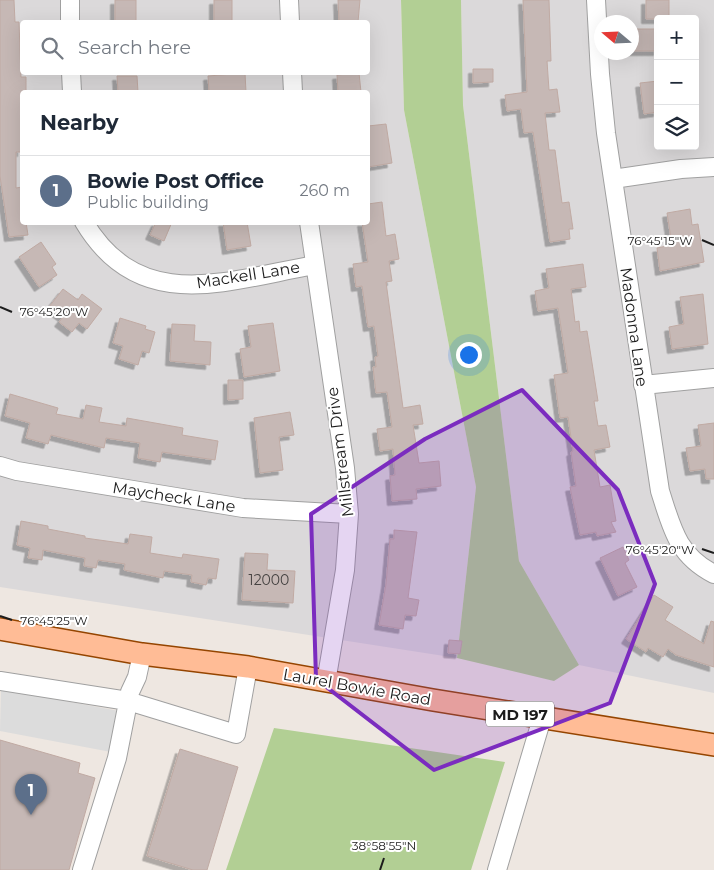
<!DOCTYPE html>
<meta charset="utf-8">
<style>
body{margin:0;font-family:Montserrat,sans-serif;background:#f2f2f3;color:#1f2937}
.controls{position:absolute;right:15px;top:15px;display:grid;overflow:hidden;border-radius:5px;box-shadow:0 5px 20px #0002}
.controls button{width:45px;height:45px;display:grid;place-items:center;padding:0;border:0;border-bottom:1px solid #e0e1e3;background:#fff;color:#1f2937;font:25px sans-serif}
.compass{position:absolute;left:594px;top:15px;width:45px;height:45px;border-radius:50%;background:#fff;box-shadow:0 5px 20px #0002;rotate:289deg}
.you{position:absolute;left:468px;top:354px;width:18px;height:18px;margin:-12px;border:4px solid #fff;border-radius:50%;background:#1a73e8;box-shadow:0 0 0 8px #1a73e833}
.badge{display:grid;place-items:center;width:32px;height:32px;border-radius:50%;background:#b45309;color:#fff;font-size:16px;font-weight:700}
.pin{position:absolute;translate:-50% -41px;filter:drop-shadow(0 1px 2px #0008)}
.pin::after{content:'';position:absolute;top:26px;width:18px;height:15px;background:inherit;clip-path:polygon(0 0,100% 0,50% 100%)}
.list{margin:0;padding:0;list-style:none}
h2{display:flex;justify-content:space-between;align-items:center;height:65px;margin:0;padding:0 20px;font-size:21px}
h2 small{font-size:16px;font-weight:400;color:#747a83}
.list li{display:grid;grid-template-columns:32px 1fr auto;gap:15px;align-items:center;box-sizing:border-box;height:70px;padding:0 20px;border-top:1px solid #e0e1e3}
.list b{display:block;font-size:19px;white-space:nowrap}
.list p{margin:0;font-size:16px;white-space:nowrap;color:#747a83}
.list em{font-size:16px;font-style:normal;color:#747a83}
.icon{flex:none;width:28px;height:28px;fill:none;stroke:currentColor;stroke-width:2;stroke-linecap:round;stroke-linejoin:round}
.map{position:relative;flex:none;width:714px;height:870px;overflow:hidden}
.search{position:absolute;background:#fff;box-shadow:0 5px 20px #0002;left:20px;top:20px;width:350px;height:55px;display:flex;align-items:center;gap:12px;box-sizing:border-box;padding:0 18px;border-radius:5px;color:#747a83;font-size:19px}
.panel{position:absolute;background:#fff;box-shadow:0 5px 20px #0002;left:20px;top:90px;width:350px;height:135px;border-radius:5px}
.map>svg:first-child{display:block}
.residential{fill:#dbd9da;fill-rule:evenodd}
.forest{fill:#b2cf94}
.parking{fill:#dcdcdc}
.building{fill:#c6b8b5;stroke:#c0aaa3;filter:url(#shadow)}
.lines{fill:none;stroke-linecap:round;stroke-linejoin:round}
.minor-casing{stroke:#a0a0a0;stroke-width:20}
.major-casing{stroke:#954500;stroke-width:24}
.minor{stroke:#fff;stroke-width:18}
.major{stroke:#ffbc96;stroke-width:21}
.marked{fill:#7b2cbf;fill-opacity:0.2;stroke:#7b2cbf;stroke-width:4;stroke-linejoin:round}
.ticks{fill:none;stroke:#1c1c1c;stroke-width:2}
.labels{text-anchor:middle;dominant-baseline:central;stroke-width:4;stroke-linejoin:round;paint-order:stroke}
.number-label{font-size:14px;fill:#464342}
.shield{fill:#fff;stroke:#606060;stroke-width:1}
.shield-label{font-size:15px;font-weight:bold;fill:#1c1c1c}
.street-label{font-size:16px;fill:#1c1c1c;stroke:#fff}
.ticks-label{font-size:12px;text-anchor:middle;fill:#1c1c1c;stroke:#fff;stroke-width:4;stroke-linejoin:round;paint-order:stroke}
</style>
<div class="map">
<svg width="714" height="870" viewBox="0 0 714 870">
<defs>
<filter id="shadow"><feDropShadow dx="-4.5" dy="4.5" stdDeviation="0" flood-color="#0004"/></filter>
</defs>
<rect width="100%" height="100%" fill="#eee7e1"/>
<path class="residential" d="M 0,0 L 401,0 L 404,110 L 476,487 L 457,658 L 0,587 ZM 22,22 L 368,22 L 368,72 L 22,72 ZM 22,92 L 368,92 L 368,222 L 22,222 Z
M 461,0 L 714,0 L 714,693 L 579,665 L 519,561 L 463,105 ZM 658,19 L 695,19 L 695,146 L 658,146 ZM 602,22 L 632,22 L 632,52 L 602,52 Z"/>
<path class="forest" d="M 401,0 L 461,0 L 463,105 L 519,561 L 579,665 L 554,681 L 457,658 L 476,487 L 404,110 Z
M 274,728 L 505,762 L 471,870 L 226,870 Z"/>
<path class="parking" d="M 1,689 L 119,711 L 111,752 L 0,731 Z"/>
<path class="building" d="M 0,0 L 14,0 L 15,22 L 19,22 L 21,77 L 26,77 L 26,92 L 22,92 L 22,152 L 16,152 L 16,188 L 22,187 L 22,222 L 26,222 L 28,235 L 9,237 L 0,176 Z
M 115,0 L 136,0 L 136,22 L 115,22 Z
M 214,0 L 232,0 L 232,22 L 214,22 Z
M 338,0 L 360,0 L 358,22 L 339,22 Z
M 523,0 L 549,0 L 551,61 L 547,61 L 549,90 L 557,89 L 560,112 L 545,113 L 549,150 L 555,150 L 562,203 L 569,202 L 573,229 L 569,229 L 570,239 L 550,242 L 533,132 L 524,133 L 521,109 L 507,111 L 505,95 L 527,92 Z
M 646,0 L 669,0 L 669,19 L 646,19 Z
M 632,29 L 658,29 L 658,51 L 632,51 Z
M 473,69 L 493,69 L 493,82 L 473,83 Z
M 245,73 L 246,92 L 209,92 L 208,76 Z
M 359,73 L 361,92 L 338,92 L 337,75 Z
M 117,76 L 137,76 L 138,92 L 118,92 Z
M 658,81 L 658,112 L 644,114 L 640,83 Z
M 386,124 L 392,163 L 368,167 L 368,126 Z
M 382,202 L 386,236 L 395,234 L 399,259 L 389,261 L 392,281 L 386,282 L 403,408 L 420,405 L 423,424 L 413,425 L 419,463 L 439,461 L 441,486 L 416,489 L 417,499 L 392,501 L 390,476 L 395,475 L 393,449 L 380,451 L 377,429 L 392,427 L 387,392 L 376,393 L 373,367 L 376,367 L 375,357 L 378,356 L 374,326 L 368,327 L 362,286 L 356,287 L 353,264 L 368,262 L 362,222 L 368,222 L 368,204 Z
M 690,209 L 692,225 L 698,224 L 704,262 L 660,271 L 657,248 L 672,245 L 667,213 Z
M 156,222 L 172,222 L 164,241 L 150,235 Z
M 223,222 L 247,222 L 251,246 L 227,250 Z
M 41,242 L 56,264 L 52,267 L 57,275 L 39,287 L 19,257 Z
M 583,264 L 586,287 L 571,289 L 575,322 L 579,321 L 580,332 L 587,331 L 598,401 L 594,401 L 598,426 L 606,425 L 610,447 L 594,450 L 600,487 L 610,485 L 616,521 L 611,522 L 616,532 L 597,536 L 596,532 L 580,535 L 570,487 L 576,486 L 571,452 L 573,451 L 568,417 L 560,418 L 554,375 L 568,373 L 558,308 L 538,311 L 535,291 L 549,288 L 546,269 Z
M 63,289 L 78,300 L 82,294 L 102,309 L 87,329 L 79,323 L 72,332 L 59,322 L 63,317 L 49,307 Z
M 703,294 L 708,344 L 672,349 L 669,327 L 684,324 L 680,297 Z
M 120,318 L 146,326 L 145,329 L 155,332 L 149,353 L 142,351 L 138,365 L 119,359 L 123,346 L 113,343 Z
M 273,323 L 280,371 L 244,377 L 240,349 L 251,347 L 248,326 Z
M 172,324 L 195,325 L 194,341 L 211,342 L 210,365 L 170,361 Z
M 228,380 L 243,380 L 243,399 L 228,400 Z
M 10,394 L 58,408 L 56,414 L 83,419 L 86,405 L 102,408 L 99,422 L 126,426 L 127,418 L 183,428 L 182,435 L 218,441 L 215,460 L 162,452 L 160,462 L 138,458 L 140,443 L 106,438 L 104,448 L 51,435 L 48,444 L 26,438 L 30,423 L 5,416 Z
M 290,412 L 294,435 L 279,437 L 283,470 L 260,473 L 254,418 Z
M 714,423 L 714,479 L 706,479 L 705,469 L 690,471 L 686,448 L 701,446 L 698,425 Z
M 21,521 L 48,526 L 48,529 L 85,536 L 85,538 L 128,544 L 130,534 L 152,537 L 150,553 L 182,558 L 183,554 L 219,559 L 216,579 L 208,578 L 206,585 L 191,582 L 192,575 L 164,571 L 163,578 L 124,570 L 125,564 L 98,560 L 96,568 L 84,566 L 85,558 L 43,550 L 42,560 L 28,558 L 30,548 L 17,545 Z
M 394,530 L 417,532 L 408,598 L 419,600 L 416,616 L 405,615 L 403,629 L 379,625 L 386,584 L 390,539 L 394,539 Z
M 623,547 L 629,560 L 625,563 L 637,587 L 618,596 L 600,558 Z
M 245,553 L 268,554 L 267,570 L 295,571 L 293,603 L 242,600 Z
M 654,595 L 673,607 L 665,620 L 704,644 L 711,621 L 714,622 L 714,667 L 676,655 L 668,649 L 663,657 L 648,648 L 646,652 L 626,639 Z
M 449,640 L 462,641 L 460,654 L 448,653 Z
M 0,740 L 80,763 L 78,773 L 95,778 L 69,870 L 0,870 Z
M 180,749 L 238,767 L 207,870 L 193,870 L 147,856 Z"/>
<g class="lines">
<g class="minor-casing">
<path id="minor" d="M 70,0 L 70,22
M 289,0 L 290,22
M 596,0 L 600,74 L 606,133 L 660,491 C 672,528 677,555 714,574
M 71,72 L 72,92
M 292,72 L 293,92
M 613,179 L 681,169 L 714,167
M 84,222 C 140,316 228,280 315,265
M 309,222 L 345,468 L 349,514 L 345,570 L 326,682
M 643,385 L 714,378
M 0,466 L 17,471 L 243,508 L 349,514
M 0,681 L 128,701 L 236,734 L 248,667
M 82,870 L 117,758 L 130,692 L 137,677 L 142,654
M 497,870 L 542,718"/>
</g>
<g class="major-casing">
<path id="major" d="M 0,629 L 142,654 L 248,667 L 433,700 L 714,745"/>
</g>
<use href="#minor" class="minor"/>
<use href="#major" class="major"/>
</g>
<path class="marked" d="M 522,390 L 618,490 L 655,584 L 610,703 L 434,770 L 316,679 L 311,514 L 425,439 Z"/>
<path class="ticks" d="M 702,240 L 714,245M 0,307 L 12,312M 702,549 L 714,553M 0,616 L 12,620M 380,870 L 384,858"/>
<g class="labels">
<g class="number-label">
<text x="269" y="580">12000</text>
</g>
<rect class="shield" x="486" y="701.5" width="68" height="25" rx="4"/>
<g class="shield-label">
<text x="520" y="714">MD 197</text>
</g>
<g class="street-label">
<text transform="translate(248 275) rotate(-9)">Mackell Lane</text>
<text transform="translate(634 327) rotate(82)">Madonna Lane</text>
<text transform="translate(340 452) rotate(-97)">Millstream Drive</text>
<text transform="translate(174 497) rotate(9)">Maycheck Lane</text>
<text transform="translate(357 687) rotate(10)">Laurel Bowie Road</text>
</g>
</g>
<g class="ticks-label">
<text x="660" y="245">76°45'15"W</text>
<text x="54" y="316">76°45'20"W</text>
<text x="660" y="554">76°45'20"W</text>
<text x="54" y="625">76°45'25"W</text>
<text x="384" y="850">38°58'55"N</text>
</g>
</svg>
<div class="controls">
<button>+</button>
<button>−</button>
<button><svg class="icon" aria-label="layers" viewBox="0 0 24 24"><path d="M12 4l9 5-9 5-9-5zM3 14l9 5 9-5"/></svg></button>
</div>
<svg class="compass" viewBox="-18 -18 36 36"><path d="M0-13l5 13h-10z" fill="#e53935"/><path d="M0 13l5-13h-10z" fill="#747a83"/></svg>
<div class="you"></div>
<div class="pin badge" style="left:31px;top:815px;background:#5c6f8a">1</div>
<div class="search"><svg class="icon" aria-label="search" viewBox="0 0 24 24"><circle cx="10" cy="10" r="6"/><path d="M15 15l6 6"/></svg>Search here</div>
<section class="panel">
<h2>Nearby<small></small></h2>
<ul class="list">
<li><span class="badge" style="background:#5c6f8a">1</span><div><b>Bowie Post Office</b><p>Public building</p></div><em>260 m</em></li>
</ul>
</section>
</div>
